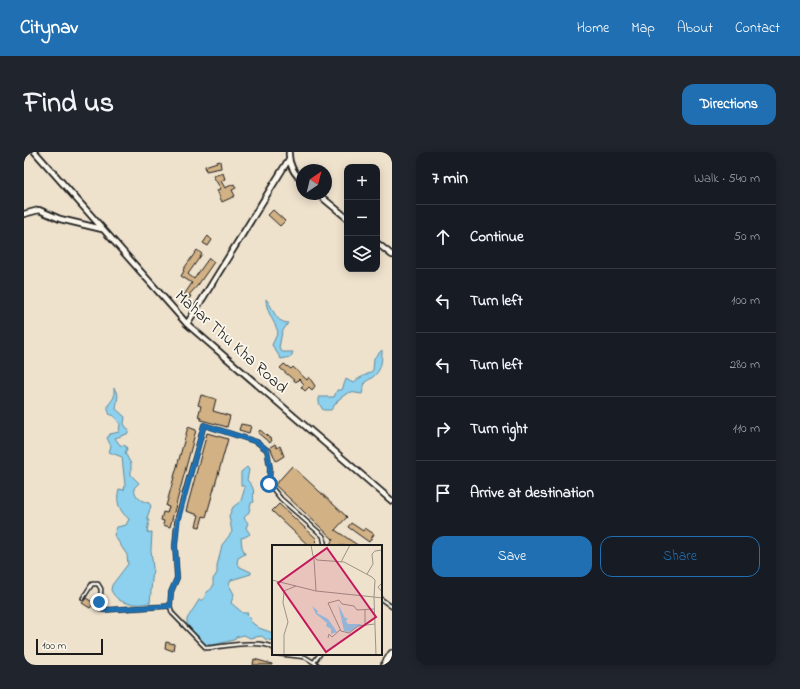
<!DOCTYPE html>
<meta charset="utf-8">
<style>
body{margin:0;font-family:"Indie Flower",sans-serif;background:#20242c;color:#f1f3f6}
.controls{position:absolute;right:12px;top:12px;display:grid;overflow:hidden;border-radius:8px;box-shadow:0 2px 10px #0003}
.controls button{width:36px;height:36px;display:grid;place-items:center;padding:0;border:0;border-bottom:1px solid #363941;background:#171b24;color:#f1f3f6;font:20px sans-serif}
.compass{position:absolute;left:272px;top:12px;width:36px;height:36px;border-radius:50%;background:#171b24;box-shadow:0 2px 10px #0003;rotate:35deg}
.scale{position:absolute;left:12px;bottom:10px;width:67px;box-sizing:border-box;padding-left:4px;border:2px solid #1c1c1c;border-top:0;font-size:11px;line-height:14px;white-space:nowrap;color:#1c1c1c;-webkit-text-stroke:3px #fbf7ec;paint-order:stroke}
.stop{position:absolute;width:12px;height:12px;margin:-9px;border:3px solid #1f6fb2;border-radius:50%;background:#fff}
.stop.end{background:#1f6fb2;border-color:#fff;box-shadow:0 1px 4px #0008}
.list{margin:0;padding:0;list-style:none}
h2{display:flex;justify-content:space-between;align-items:center;height:52px;margin:0;padding:0 16px;font-size:17px}
h2 small{font-size:13px;font-weight:400;color:#9ea1a6}
.list li{display:grid;grid-template-columns:26px 1fr auto;gap:12px;align-items:center;box-sizing:border-box;height:64px;padding:0 16px;border-top:1px solid #363941}
.list b{display:block;font-size:15px;white-space:nowrap}
.list em{font-size:13px;font-style:normal;color:#9ea1a6}
.actions{display:flex;gap:8px;padding:12px 16px}
.actions a{flex:1;padding:9px 0;border:1px solid #1f6fb2;border-radius:12px;text-align:center;font-size:14px;color:#1f6fb2}
.actions .main{background:#1f6fb2;color:#fff}
.icon{flex:none;width:22px;height:22px;fill:none;stroke:currentColor;stroke-width:2;stroke-linecap:round;stroke-linejoin:round}
.map{position:relative;flex:none;width:368px;height:513px;overflow:hidden;border-radius:12px}
header{display:flex;align-items:center;gap:24px;box-sizing:border-box;height:56px;padding:0 20px;background:#1f6fb2;color:#fff}
header strong{font-size:19px}
nav{display:flex;gap:22px;margin-inline-start:auto;font-size:14px}
.intro{display:flex;align-items:center;justify-content:space-between;box-sizing:border-box;height:96px;padding:0 24px}
h1{margin:0;font-size:28px}
.button{padding:10px 18px;border-radius:12px;background:#1f6fb2;color:#fff;font-size:14px;font-weight:700}
main{display:flex;gap:24px;padding:0 24px}
aside{flex:1;background:#171b24;border-radius:12px;box-shadow:0 2px 10px #0003}
.map>svg:first-child{display:block}
.water{fill:#8dd1ee;stroke:#60899a}
.building{fill:#d2b185;stroke:#1c1c1c}
.lines{fill:none;stroke-linecap:round;stroke-linejoin:round}
.lane-casing{stroke:#1c1c1c;stroke-width:5.5}
.street-casing{stroke:#1c1c1c;stroke-width:8}
.secondary-casing{stroke:#1c1c1c;stroke-width:10}
.lane{stroke:#fbf7ec;stroke-width:2.5}
.street{stroke:#fbf7ec;stroke-width:4.5}
.secondary{stroke:#fbf7ec;stroke-width:7}
.route{stroke:#1f6fb2;stroke-width:5}
.labels{text-anchor:middle;dominant-baseline:central;stroke-width:3.5;stroke-linejoin:round;paint-order:stroke}
.street-label{font-size:17px;fill:#1c1c1c;stroke:#fbf7ec}
.inset-road{fill:none;stroke:#9b9386;stroke-width:1}
.view{fill:#c2185b;fill-opacity:0.15;stroke:#c2185b;stroke-width:2}
.inset-edge{fill:none;stroke:#1c1c1c;stroke-width:2}
</style>
<header>
<strong>Citynav</strong>
<nav><a>Home</a><a>Map</a><a>About</a><a>Contact</a></nav>
</header>
<div class="intro"><h1>Find us</h1><a class="button">Directions</a></div>
<main>
<div class="map">
<svg width="368" height="513" viewBox="0 0 368 513">
<rect width="100%" height="100%" fill="#efe2cd"/>
<filter id="ink" filterUnits="userSpaceOnUse"><feTurbulence type="fractalNoise" baseFrequency=".025" numOctaves="2"/><feDisplacementMap in="SourceGraphic" scale="8" xChannelSelector="R" yChannelSelector="G"/><feConvolveMatrix kernelMatrix="1 2 1 2 8 2 1 2 1" color-interpolation-filters="sRGB"/></filter>
<g filter="url(#ink)">
<path class="water" d="M 242,147 C 250,156 250,170 264,171 L 258,180 L 255,196 L 258,200 L 269,200 L 267,205 L 257,207 L 248,193 L 254,180 C 250,168 242,160 242,147 Z
M 358,198 C 358,215 356,222 341,230 L 338,242 L 325,240 L 315,247 L 307,258 L 299,258 L 295,251 L 295,245 L 310,245 L 313,238 L 318,238 L 322,227 L 329,231 C 334,225 343,224 349,218 L 350,206 Z
M 90,236 L 94,243 L 92,257 L 101,265 L 100,272 L 105,279 L 103,282 L 91,286 L 96,293 L 102,294 L 103,297 L 101,301 L 107,312 L 107,323 L 115,331 L 110,336 C 111,345 116,349 125,351 L 127,354 L 123,366 L 125,369 L 123,380 L 128,381 L 127,398 L 129,416 L 126,451 C 111,453 94,454 87,438 L 88,433 L 104,412 L 103,403 L 90,383 L 93,375 L 102,373 L 105,367 C 96,360 91,350 95,337 L 100,338 L 101,333 L 98,305 L 85,300 L 87,294 L 83,286 L 86,282 L 95,280 L 96,272 L 89,263 L 86,263 C 81,253 86,252 90,245 Z
M 223,315 L 225,318 L 223,328 C 233,338 228,340 230,350 L 227,351 L 225,360 L 220,366 L 224,371 L 222,376 L 226,382 L 221,385 L 217,386 L 218,395 L 221,402 L 214,406 L 213,411 L 216,415 L 227,420 L 227,422 L 207,428 L 205,433 L 210,442 L 207,451 L 219,461 L 224,461 L 223,463 L 227,467 L 226,469 L 235,476 L 249,481 L 249,489 L 241,487 L 238,484 L 226,486 L 220,483 L 212,485 L 210,488 L 189,493 L 180,492 L 163,472 L 163,467 L 175,448 L 179,448 L 183,440 C 190,436 189,434 189,427 L 193,421 L 193,414 L 198,393 L 208,380 L 205,364 L 209,355 L 217,349 L 221,335 L 217,333 L 217,320 Z"/>
<path class="building" d="M 196,9 L 197,16 L 182,19 L 181,14 Z
M 199,21 L 201,27 L 197,29 L 201,36 L 210,32 L 212,36 L 208,38 L 211,44 L 198,50 L 193,38 L 197,37 L 189,24 Z
M 249,58 L 261,69 L 256,74 L 244,63 Z
M 184,84 L 188,88 L 184,94 L 179,91 Z
M 173,98 L 178,102 L 164,122 L 170,127 L 185,106 L 190,110 L 174,133 L 165,143 L 167,144 L 163,150 L 158,146 L 168,131 L 157,124 L 160,119 L 159,118 Z
M 260,212 L 267,217 L 269,215 L 283,228 L 285,225 L 291,234 L 288,238 L 285,235 L 281,239 L 277,235 L 280,232 L 275,227 L 272,230 L 256,216 Z
M 177,243 L 192,247 L 189,259 L 206,264 L 203,275 L 177,268 L 177,266 L 174,265 L 177,254 L 174,253 Z
M 217,272 L 227,274 L 225,281 L 215,278 Z
M 164,275 L 172,278 L 146,375 L 139,373 L 140,369 L 137,368 L 139,360 L 143,361 L 145,355 L 142,354 Z
M 236,278 L 248,288 L 246,291 L 234,281 Z
M 183,281 L 204,287 L 182,365 L 179,364 L 176,375 L 172,374 L 175,363 L 162,359 Z
M 251,292 L 253,296 L 256,294 L 260,304 L 252,309 L 246,295 Z
M 268,314 L 323,365 L 311,378 L 335,394 L 305,394 L 309,387 L 251,333 Z
M 255,352 L 293,387 L 291,389 L 293,391 L 291,394 L 287,393 L 285,394 L 248,359 Z
M 327,371 L 339,379 L 341,376 L 350,382 L 345,390 L 324,375 Z
M 62,446 L 70,451 L 66,456 L 58,451 Z
M 142,490 L 150,492 L 149,499 L 141,496 Z
M 230,507 L 248,512 L 248,513 L 229,513 Z"/>
<g class="lines">
<g class="lane-casing">
<path id="lane" d="M 59,446 L 68,432 L 74,432 L 77,437 L 76,457 L 80,458 L 146,454
M 357,447 L 368,455
M 249,496 C 239,487 196,495 182,496 L 148,461 L 146,454 L 147,440 L 153,426 L 151,394 L 153,368 L 180,273 L 233,290 L 243,298 L 246,316 L 245,332 L 257,347 L 299,384 L 301,394
M 255,502 L 281,505 L 294,513
M 290,510 L 296,502"/>
</g>
<g class="street-casing">
<path id="street" d="M 11,0 L 163,172 L 368,349
M 265,0 C 264,11 270,22 278,28
M 294,42 L 323,66
M 0,62 L 15,58 L 36,67 L 78,77
M 353,91 L 368,103
M 163,172 L 265,7"/>
</g>
<g class="secondary-casing">
<path id="secondary" d="M 361,513 L 368,502"/>
</g>
<use href="#lane" class="lane"/>
<use href="#street" class="street"/>
<use href="#secondary" class="secondary"/>
</g>
</g>
<g class="lines" filter="url(#ink)">
<path class="route" d="M 75,450 L 76,457 L 80,458 L 146,454 L 147,440 L 153,426 L 151,394 L 154,368 L 180,273 L 233,290 L 243,298 L 246,316 L 245,332"/>
</g>
<g class="labels">
<g class="street-label">
<text transform="translate(207 190) rotate(42)">Mahar Thu Kha Road</text>
</g>
</g>
<g transform="translate(248 393)">
<rect width="110" height="110" fill="#efe2cd"/>
<path d="M 66,59 L 73,73 L 76,73 L 74,76 L 76,79 L 90,79 L 77,87 L 72,86 ZM 40,61 L 46,66 L 45,68 L 56,74 L 65,87 L 59,89 L 59,84 L 54,81 L 55,78 L 44,69 Z" fill="#8dd1ee"/>
<path class="inset-road" d="M 42,14 L 44,46M 69,17 L 78,0M 95,29 L 101,19 L 100,9 L 103,6 L 110,5M 0,35 L 44,46 L 102,52 L 103,35 L 100,32 L 72,17 L 45,15 L 41,11 L 39,0M 110,38 L 106,42 L 110,47M 93,64 L 93,79M 102,64 L 85,65 L 82,61 L 70,59 L 67,55 L 56,58 L 69,86 L 77,88 L 86,81 L 103,79M 56,93 L 57,89 L 60,92 L 68,85M 12,110 L 12,90 L 16,77 L 11,58 L 12,46 L 24,41M 104,110 L 102,52 L 110,53"/>
<path class="view" d="M 55,3 L 104,72 L 54,107 L 6,38 Z"/>
<rect width="110" height="110" class="inset-edge"/>
</g>
</svg>
<div class="controls">
<button>+</button>
<button>−</button>
<button><svg class="icon" aria-label="layers" viewBox="0 0 24 24"><path d="M12 4l9 5-9 5-9-5zM3 14l9 5 9-5"/></svg></button>
</div>
<svg class="compass" viewBox="-18 -18 36 36"><path d="M0-13l5 13h-10z" fill="#e53935"/><path d="M0 13l5-13h-10z" fill="#9ea1a6"/></svg>
<div class="scale">100 m</div>
<div class="stop" style="left:245px;top:332px"></div>
<div class="stop end" style="left:75px;top:450px"></div>
</div>
<aside>
<h2>7 min<small>Walk · 540 m</small></h2>
<ul class="list">
<li><svg class="icon" aria-label="ahead" viewBox="0 0 24 24"><path d="M12 20V5M6 11l6-6 6 6"/></svg><div><b>Continue</b></div><em>50 m</em></li>
<li><svg class="icon" aria-label="left" viewBox="0 0 24 24"><path d="M17 20v-9H6M10 6l-5 5 5 5"/></svg><div><b>Turn left</b></div><em>100 m</em></li>
<li><svg class="icon" aria-label="left" viewBox="0 0 24 24"><path d="M17 20v-9H6M10 6l-5 5 5 5"/></svg><div><b>Turn left</b></div><em>280 m</em></li>
<li><svg class="icon" aria-label="right" viewBox="0 0 24 24"><path d="M7 20v-9h11M14 6l5 5-5 5"/></svg><div><b>Turn right</b></div><em>110 m</em></li>
<li><svg class="icon" aria-label="arrive" viewBox="0 0 24 24"><path d="M6 21V4h12l-3 4 3 4H6"/></svg><div><b>Arrive at destination</b></div></li>
</ul>
<div class="actions"><a class="main">Save</a><a>Share</a></div>
</aside>
</main>
